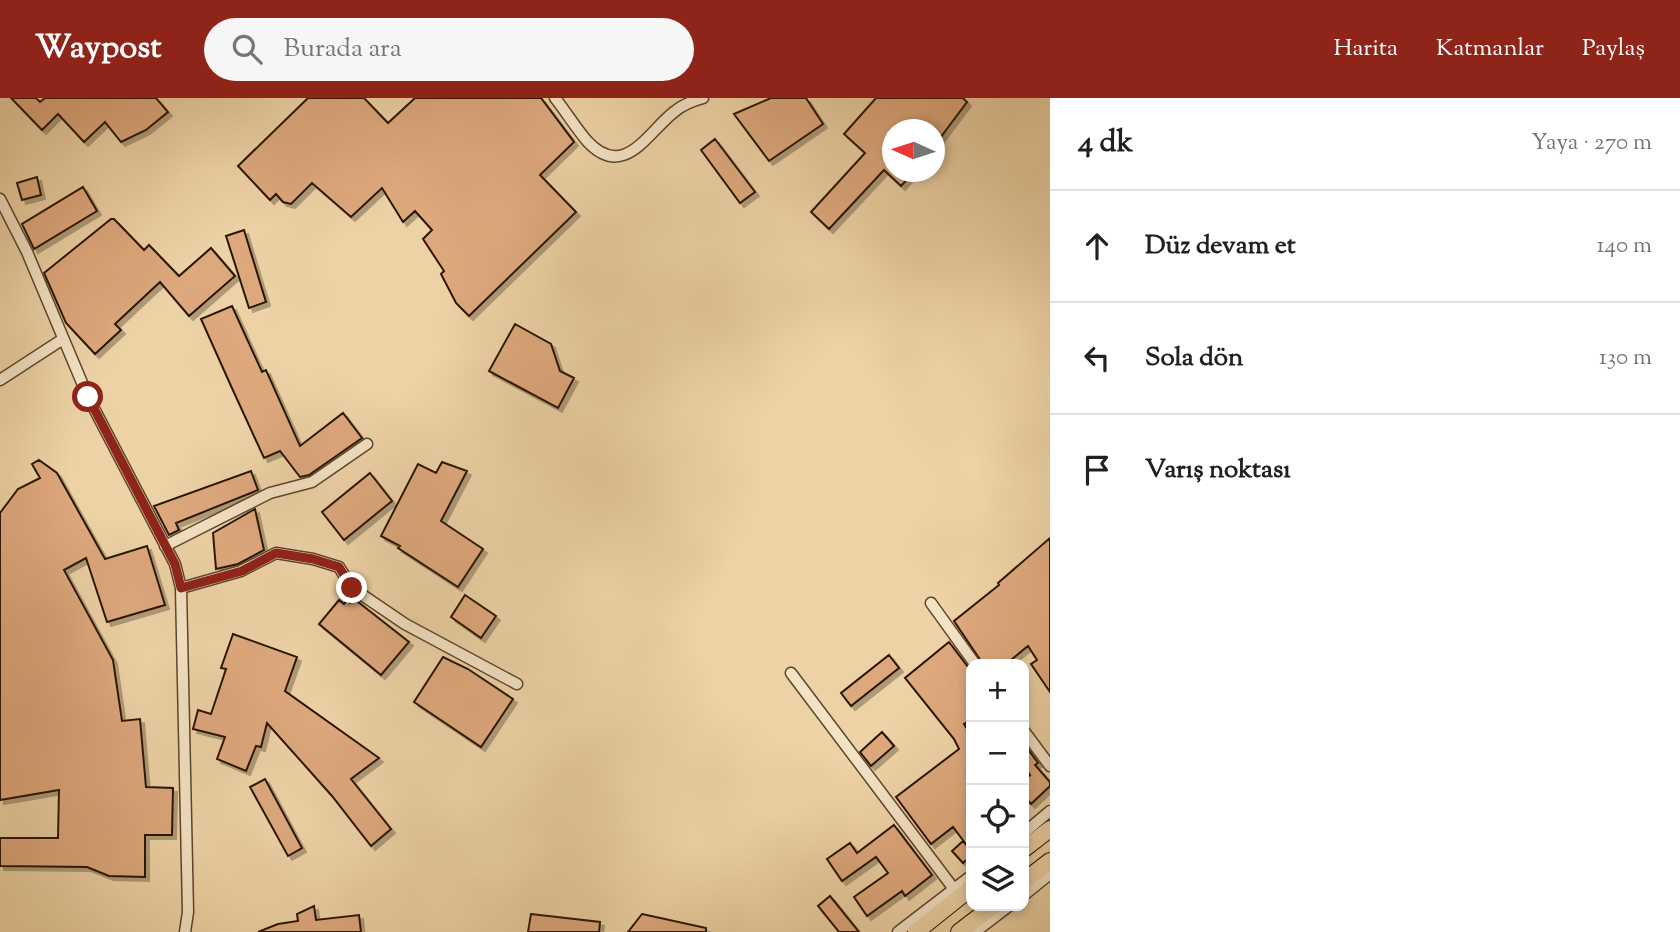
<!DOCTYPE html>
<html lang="tr">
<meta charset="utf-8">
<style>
body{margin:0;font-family:"Sorts Mill Goudy",serif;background:#f6f6f6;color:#202124}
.controls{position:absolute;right:21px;bottom:21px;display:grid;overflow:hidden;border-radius:14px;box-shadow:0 4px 10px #0003}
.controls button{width:63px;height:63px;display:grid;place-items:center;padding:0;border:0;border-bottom:2px solid #e0e0e0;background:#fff;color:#202124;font:35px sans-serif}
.compass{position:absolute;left:882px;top:21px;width:63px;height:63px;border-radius:50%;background:#fff;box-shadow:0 4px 10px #0003;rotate:273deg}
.stop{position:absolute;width:21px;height:21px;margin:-16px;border:5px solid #8f2418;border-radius:50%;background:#fff}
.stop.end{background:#8f2418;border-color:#fff;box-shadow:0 2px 7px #0008}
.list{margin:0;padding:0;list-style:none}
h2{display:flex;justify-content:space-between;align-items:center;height:91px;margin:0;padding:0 28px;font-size:30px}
h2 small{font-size:23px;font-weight:400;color:#757577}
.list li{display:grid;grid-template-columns:46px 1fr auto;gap:21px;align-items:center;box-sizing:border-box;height:112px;padding:0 28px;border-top:2px solid #e0e0e0}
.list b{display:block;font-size:26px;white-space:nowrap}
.list em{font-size:23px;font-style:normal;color:#757577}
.icon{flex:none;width:38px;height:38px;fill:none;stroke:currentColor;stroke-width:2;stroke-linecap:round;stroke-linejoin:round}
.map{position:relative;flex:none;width:1050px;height:834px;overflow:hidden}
header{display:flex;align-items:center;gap:42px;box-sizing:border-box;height:98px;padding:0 35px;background:#8f2418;color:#fff}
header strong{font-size:33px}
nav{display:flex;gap:38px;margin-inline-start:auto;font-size:24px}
.search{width:490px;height:63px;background:#f6f6f6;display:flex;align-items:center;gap:18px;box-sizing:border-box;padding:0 24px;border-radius:38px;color:#757577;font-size:26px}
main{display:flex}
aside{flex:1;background:#fff}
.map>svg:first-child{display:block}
.building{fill:#dea87d;stroke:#2b1705;stroke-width:2;filter:url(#shadow)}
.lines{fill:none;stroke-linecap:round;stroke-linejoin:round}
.minor-casing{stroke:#5c462d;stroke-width:13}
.highway-casing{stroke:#2b1705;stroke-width:18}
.minor{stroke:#f3e2c4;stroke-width:10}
.highway{stroke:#edd2a5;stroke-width:16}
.route{stroke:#8f2418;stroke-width:9}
</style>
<header>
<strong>Waypost</strong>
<div class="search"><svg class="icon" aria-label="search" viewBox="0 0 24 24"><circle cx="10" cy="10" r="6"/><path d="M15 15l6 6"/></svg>Burada ara</div>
<nav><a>Harita</a><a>Katmanlar</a><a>Paylaş</a></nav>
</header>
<main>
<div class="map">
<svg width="1050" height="834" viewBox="0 0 1050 834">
<defs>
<filter id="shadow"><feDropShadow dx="4" dy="4" stdDeviation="0" flood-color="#0004"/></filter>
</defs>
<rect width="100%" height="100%" fill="#edd2a5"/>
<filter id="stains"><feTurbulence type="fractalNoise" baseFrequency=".00286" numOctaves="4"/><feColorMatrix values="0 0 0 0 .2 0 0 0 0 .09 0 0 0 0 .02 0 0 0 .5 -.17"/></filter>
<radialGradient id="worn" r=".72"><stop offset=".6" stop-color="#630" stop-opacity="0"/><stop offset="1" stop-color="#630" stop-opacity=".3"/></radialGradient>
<path class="building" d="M 11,0 L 36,0 L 40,4 L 45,0 L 156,0 L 168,14 L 146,32 L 121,44 L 105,24 L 84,44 L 58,16 L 42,32 Z
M 308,0 L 364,0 L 388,25 L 415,0 L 541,0 L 574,44 L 540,77 L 576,114 L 469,218 L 456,205 L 441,176 L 444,173 L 423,141 L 432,132 L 415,113 L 403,124 L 382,90 L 351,119 L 312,85 L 291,106 L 283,104 L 276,96 L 270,102 L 238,68 Z
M 771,0 L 806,0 L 823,26 L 769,63 L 734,16 Z
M 876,0 L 963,0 L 967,4 L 934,48 L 934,32 L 892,32 L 892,74 L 914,74 L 901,88 L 884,72 L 829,131 L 811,114 L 865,55 L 844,36 Z
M 715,41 L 755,94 L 740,105 L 701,52 Z
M 37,79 L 41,97 L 22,102 L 17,85 Z
M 83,89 L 97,113 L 34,151 L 22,126 Z
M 111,121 L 114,121 L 144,152 L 149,147 L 179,178 L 211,150 L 235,178 L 189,218 L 160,184 L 115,226 L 121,232 L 95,256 L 66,225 L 44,175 Z
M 244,132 L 266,204 L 249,210 L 226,138 Z
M 232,208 L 262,274 L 266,272 L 300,348 L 343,315 L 362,340 L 309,377 L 300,379 L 280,353 L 264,360 L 231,288 L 201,221 Z
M 515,226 L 551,246 L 560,273 L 574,280 L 558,310 L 489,273 Z
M 39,362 L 57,375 L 105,461 L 147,448 L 165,507 L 107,524 L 86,460 L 64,472 L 113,562 L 122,623 L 140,621 L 146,689 L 173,690 L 172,737 L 145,737 L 145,779 L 109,778 L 87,769 L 0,768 L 0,740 L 58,740 L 59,692 L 0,702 L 0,415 L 18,391 L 40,380 L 32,366 Z
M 442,364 L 467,373 L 441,423 L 483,451 L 458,489 L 398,450 L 400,448 L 381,438 L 418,366 L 436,375 Z
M 251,373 L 258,392 L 176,425 L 179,432 L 169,437 L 154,408 Z
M 370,375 L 392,403 L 344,442 L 322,414 Z
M 255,411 L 264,452 L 238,466 L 216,471 L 213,435 Z
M 1050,440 L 1050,594 L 1031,566 L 1037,562 L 1028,548 L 1006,566 L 983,566 L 954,523 L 999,487 L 998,485 Z
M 465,497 L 496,518 L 481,540 L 451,519 Z
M 353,500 L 409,544 L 381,577 L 319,526 L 339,502 L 344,506 L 347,502 L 350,505 Z
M 233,536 L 297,559 L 285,593 L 379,660 L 351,681 L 391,731 L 371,748 L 332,698 L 267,625 L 261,649 L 256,648 L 246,673 L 217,661 L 225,639 L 193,631 L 198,612 L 211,616 L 226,571 L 221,570 Z
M 949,544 L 971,573 L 971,621 L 964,626 L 971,637 L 971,758 L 963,765 L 952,753 L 963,743 L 968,749 L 953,729 L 931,746 L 896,699 L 959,651 L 954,641 L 905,580 Z
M 889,557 L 899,570 L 851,608 L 841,595 Z
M 443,559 L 468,571 L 513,601 L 481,649 L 414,604 Z
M 882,634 L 894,648 L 871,668 L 860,654 Z
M 1024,646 L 1038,665 L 1035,667 L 1050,684 L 1050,688 L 1031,706 L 1024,698 L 1024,683 L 1030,677 L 1024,668 Z
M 265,681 L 302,750 L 288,758 L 250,689 Z
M 894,727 L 932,777 L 905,798 L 902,793 L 867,818 L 854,799 L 888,775 L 876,759 L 842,783 L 827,761 L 850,745 L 857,755 Z
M 830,798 L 859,834 L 839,834 L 818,808 Z
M 314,808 L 316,822 L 359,817 L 361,834 L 258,834 L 278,826 L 298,823 L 297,816 Z
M 531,816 L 600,824 L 599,834 L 528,834 Z
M 642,816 L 706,830 L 706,834 L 628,834 Z"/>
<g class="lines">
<g class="minor-casing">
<path id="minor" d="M 555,0 C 566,14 576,30 587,43 C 624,83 647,35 674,14 C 682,7 692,3 703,0
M 0,101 L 27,154 L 88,299 L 175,466 L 181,490 L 188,814 L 185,834
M 0,282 L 63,241
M 165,448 L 270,395 L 312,384 L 367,346
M 181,490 L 241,473 L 276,455 L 313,461 L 339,469 L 352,490 L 405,526 L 517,586
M 931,505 L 975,566
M 791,575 L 960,799
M 1024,633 L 1050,668
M 1024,735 L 1050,713
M 1024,797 L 1050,776
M 898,834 L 971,778
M 975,834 L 1009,808"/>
</g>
<g class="highway-casing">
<path id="highway" d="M 1024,751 L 1050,731
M 1024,783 L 1050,763
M 916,834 L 971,790
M 959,834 L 993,808"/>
</g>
<use href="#minor" class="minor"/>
<use href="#highway" class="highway"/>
</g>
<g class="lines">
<path class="route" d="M 88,299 L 175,466 L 181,490 L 242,473 L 276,455 L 313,461 L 339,469 L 352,490"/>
</g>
<rect width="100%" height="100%" filter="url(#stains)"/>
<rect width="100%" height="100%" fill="url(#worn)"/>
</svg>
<div class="controls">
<button>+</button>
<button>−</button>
<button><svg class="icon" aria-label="locate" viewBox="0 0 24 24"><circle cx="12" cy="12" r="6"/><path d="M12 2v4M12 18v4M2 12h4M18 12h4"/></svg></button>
<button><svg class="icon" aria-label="layers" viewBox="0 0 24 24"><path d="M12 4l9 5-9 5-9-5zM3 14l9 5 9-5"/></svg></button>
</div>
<svg class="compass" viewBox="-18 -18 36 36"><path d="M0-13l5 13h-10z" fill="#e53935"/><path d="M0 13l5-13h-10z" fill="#757577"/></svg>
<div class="stop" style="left:88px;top:299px"></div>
<div class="stop end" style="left:352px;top:490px"></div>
</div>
<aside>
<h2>4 dk<small>Yaya · 270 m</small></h2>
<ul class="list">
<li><svg class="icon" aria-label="ahead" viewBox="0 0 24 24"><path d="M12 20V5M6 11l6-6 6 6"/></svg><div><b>Düz devam et</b></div><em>140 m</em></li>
<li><svg class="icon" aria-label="left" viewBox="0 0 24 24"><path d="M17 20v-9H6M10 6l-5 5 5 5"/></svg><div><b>Sola dön</b></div><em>130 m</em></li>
<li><svg class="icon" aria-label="arrive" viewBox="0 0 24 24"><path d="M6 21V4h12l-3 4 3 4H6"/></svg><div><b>Varış noktası</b></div></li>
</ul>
</aside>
</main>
